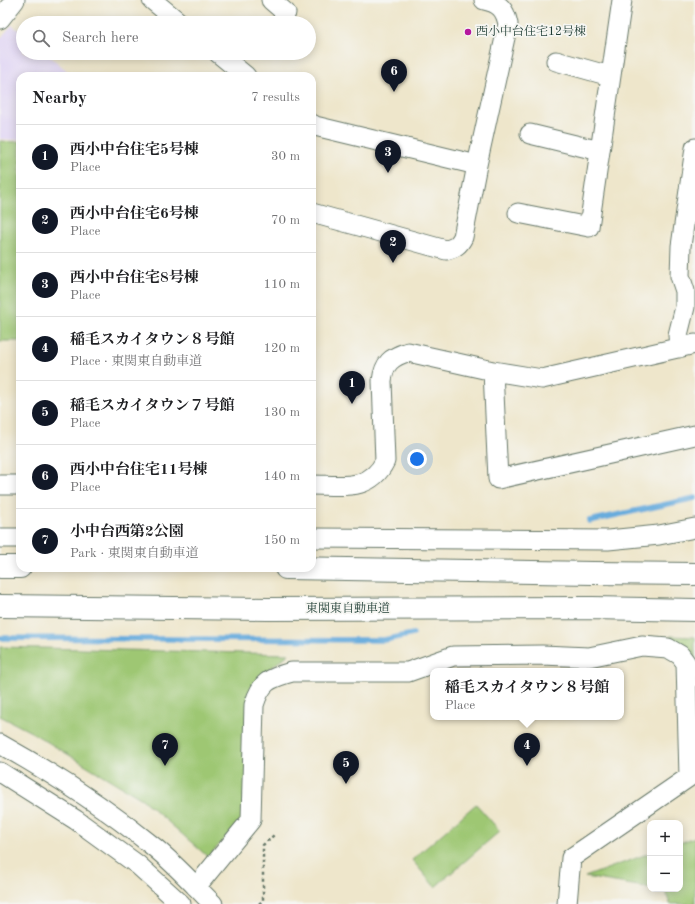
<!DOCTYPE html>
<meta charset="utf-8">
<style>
body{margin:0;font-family:"Old Standard TT","Noto Serif JP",serif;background:#f2f2f2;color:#202124}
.controls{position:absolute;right:12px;bottom:12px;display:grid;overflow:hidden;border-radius:8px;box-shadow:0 2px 10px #0003}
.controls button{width:36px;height:36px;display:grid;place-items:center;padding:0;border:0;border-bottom:1px solid #e0e0e0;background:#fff;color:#202124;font:20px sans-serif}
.you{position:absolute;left:417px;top:459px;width:14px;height:14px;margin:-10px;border:3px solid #fff;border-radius:50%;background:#1a73e8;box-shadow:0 0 0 6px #1a73e833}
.badge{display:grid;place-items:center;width:26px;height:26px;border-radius:50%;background:#111827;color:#fff;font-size:13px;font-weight:700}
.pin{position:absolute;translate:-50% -33px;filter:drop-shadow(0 1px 2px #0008)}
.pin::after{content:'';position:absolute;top:21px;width:14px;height:12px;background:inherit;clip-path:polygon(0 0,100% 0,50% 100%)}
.popup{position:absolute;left:430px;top:668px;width:194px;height:52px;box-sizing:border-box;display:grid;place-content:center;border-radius:8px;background:#fff;filter:drop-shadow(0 1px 3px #0005);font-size:13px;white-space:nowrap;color:#757577}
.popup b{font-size:15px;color:#202124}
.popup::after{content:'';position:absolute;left:50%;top:100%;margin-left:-8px;border:8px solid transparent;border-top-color:#fff}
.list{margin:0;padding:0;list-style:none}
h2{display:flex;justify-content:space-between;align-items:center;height:52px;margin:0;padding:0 16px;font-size:17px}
h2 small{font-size:13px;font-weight:400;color:#757577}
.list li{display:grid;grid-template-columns:26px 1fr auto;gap:12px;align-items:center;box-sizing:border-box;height:64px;padding:0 16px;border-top:1px solid #e0e0e0}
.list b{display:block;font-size:15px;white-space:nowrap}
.list p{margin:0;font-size:13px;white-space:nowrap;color:#757577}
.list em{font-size:13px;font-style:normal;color:#757577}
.icon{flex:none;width:22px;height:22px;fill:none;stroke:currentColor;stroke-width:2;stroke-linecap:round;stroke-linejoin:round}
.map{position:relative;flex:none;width:695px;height:904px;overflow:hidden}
.search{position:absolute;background:#fff;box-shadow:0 2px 10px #0003;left:16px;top:16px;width:300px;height:44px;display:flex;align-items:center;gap:10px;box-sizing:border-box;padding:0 14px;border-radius:22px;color:#757577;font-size:15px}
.panel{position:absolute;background:#fff;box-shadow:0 2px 10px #0003;left:16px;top:72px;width:300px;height:500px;border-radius:12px}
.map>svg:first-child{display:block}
.built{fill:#e0d4f4}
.green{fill:#9ec773;stroke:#5e8254}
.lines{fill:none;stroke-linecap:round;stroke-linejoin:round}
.stream{stroke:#67acdd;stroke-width:5.5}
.minor-casing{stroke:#677869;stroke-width:21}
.highway-casing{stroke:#677869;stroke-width:24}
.path{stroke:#677869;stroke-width:2.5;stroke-dasharray:3 3;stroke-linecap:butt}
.minor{stroke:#fff;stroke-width:19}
.highway{stroke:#fff;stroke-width:22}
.poi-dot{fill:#b5179e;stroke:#f6f6f2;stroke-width:1.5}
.labels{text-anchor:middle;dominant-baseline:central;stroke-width:3.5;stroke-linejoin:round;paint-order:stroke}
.poi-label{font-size:12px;fill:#1f3d34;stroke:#f6f6f2;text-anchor:start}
.street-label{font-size:12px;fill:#1f3d34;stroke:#f6f6f2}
</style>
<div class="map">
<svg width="695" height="904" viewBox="0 0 695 904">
<rect width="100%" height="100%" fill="#f6f6f2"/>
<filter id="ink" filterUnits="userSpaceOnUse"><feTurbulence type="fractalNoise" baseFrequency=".025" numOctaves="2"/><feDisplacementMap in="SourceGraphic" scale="8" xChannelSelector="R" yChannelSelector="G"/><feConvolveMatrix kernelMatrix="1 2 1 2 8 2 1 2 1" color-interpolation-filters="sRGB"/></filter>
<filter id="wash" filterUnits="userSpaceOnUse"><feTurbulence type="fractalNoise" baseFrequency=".012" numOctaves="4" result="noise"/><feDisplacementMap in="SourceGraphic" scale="16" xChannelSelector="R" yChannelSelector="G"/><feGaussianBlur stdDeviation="0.9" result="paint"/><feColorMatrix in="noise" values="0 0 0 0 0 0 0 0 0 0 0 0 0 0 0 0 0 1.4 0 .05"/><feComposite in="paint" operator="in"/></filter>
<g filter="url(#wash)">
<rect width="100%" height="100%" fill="#eee6cb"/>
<path class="built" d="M 12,25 L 23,34 L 23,53 L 46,53 L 73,76 L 20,76 L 20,139 L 14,140 L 0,139 L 0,39 Z"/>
<path class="green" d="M 0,141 L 13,142 L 20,141 L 20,341 L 0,341 Z
M 670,636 L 695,637 L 695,664 L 691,656 Z
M 0,647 L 289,654 L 260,676 L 242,820 L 208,857 L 142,799 L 31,732 L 0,716 Z
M 476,804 L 500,831 L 435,887 L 412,860 Z
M 695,837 L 695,904 L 670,904 L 665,890 L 658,889 L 680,889 L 680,843 Z
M 650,853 L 650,888 L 585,877 Z"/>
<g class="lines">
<path class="stream" d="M 589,521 L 695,498
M 0,638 L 384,640 L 413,634"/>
</g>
</g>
<g filter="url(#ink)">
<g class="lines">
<g class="minor-casing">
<path id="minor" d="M 152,0 L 180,23
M 271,0 L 286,13
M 0,19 L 15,0
M 218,53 L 246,76
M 556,61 L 610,76
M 312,124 L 315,126 L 477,165
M 530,134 L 600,151
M 312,213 L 446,250 C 455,248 459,245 463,237 L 477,165 L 508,24 C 505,9 499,3 484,0
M 518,213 L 589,227 L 622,0
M 679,348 L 678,335 L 685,307 L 685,291 L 680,276 L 681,246 L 695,148
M 493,371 L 498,479 L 695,435
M 0,485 L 20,485
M 312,485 C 341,485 370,492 385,461 L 382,381 C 384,363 391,357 408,352 L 493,371 L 542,379 L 695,344
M 0,538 L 20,538
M 312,538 L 608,540 L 659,535 L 695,528
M 0,744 C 54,774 106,808 154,847 C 175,864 194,885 213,904
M 0,772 L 76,820 L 138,865 L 181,904
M 196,887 L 251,820 L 254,705 C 261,682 269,678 292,672 L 408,672 L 453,656 L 542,655 L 589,657 L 642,646 L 668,648 L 680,655 L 686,663 L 689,777 L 571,858 L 567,904"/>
</g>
<g class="highway-casing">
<path id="highway" d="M 0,567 L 20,567
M 286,568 L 593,573 L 695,574
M 0,606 L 268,609 L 592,608 L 695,610"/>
</g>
<path class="path" d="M 259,904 L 263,900 L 263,845 L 274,835"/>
<use href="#minor" class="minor"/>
<use href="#highway" class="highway"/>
</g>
</g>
<circle class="poi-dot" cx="468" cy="32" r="4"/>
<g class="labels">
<g class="poi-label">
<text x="476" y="32">西小中台住宅12号棟</text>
</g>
<g class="street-label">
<text x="348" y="609">東関東自動車道</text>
</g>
</g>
</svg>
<div class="controls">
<button>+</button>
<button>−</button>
</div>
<div class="you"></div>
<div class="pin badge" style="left:352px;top:404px">1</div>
<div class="pin badge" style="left:393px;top:263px">2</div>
<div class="pin badge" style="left:388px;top:173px">3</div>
<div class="pin badge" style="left:527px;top:766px">4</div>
<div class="popup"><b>稲毛スカイタウン８号館</b>Place</div>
<div class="pin badge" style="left:346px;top:784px">5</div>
<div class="pin badge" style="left:394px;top:92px">6</div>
<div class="pin badge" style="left:165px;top:766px">7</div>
<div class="search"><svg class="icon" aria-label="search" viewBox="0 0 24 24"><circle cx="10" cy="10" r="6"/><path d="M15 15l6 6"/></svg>Search here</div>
<section class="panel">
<h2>Nearby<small>7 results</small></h2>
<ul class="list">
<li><span class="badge">1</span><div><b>西小中台住宅5号棟</b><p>Place</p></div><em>30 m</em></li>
<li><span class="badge">2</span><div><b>西小中台住宅6号棟</b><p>Place</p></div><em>70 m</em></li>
<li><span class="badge">3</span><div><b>西小中台住宅8号棟</b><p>Place</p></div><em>110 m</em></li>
<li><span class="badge">4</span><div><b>稲毛スカイタウン８号館</b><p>Place · 東関東自動車道</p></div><em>120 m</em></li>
<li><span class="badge">5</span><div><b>稲毛スカイタウン７号館</b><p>Place</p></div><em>130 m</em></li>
<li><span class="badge">6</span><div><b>西小中台住宅11号棟</b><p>Place</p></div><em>140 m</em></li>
<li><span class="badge">7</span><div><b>小中台西第2公園</b><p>Park · 東関東自動車道</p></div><em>150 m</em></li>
</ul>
</section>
</div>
